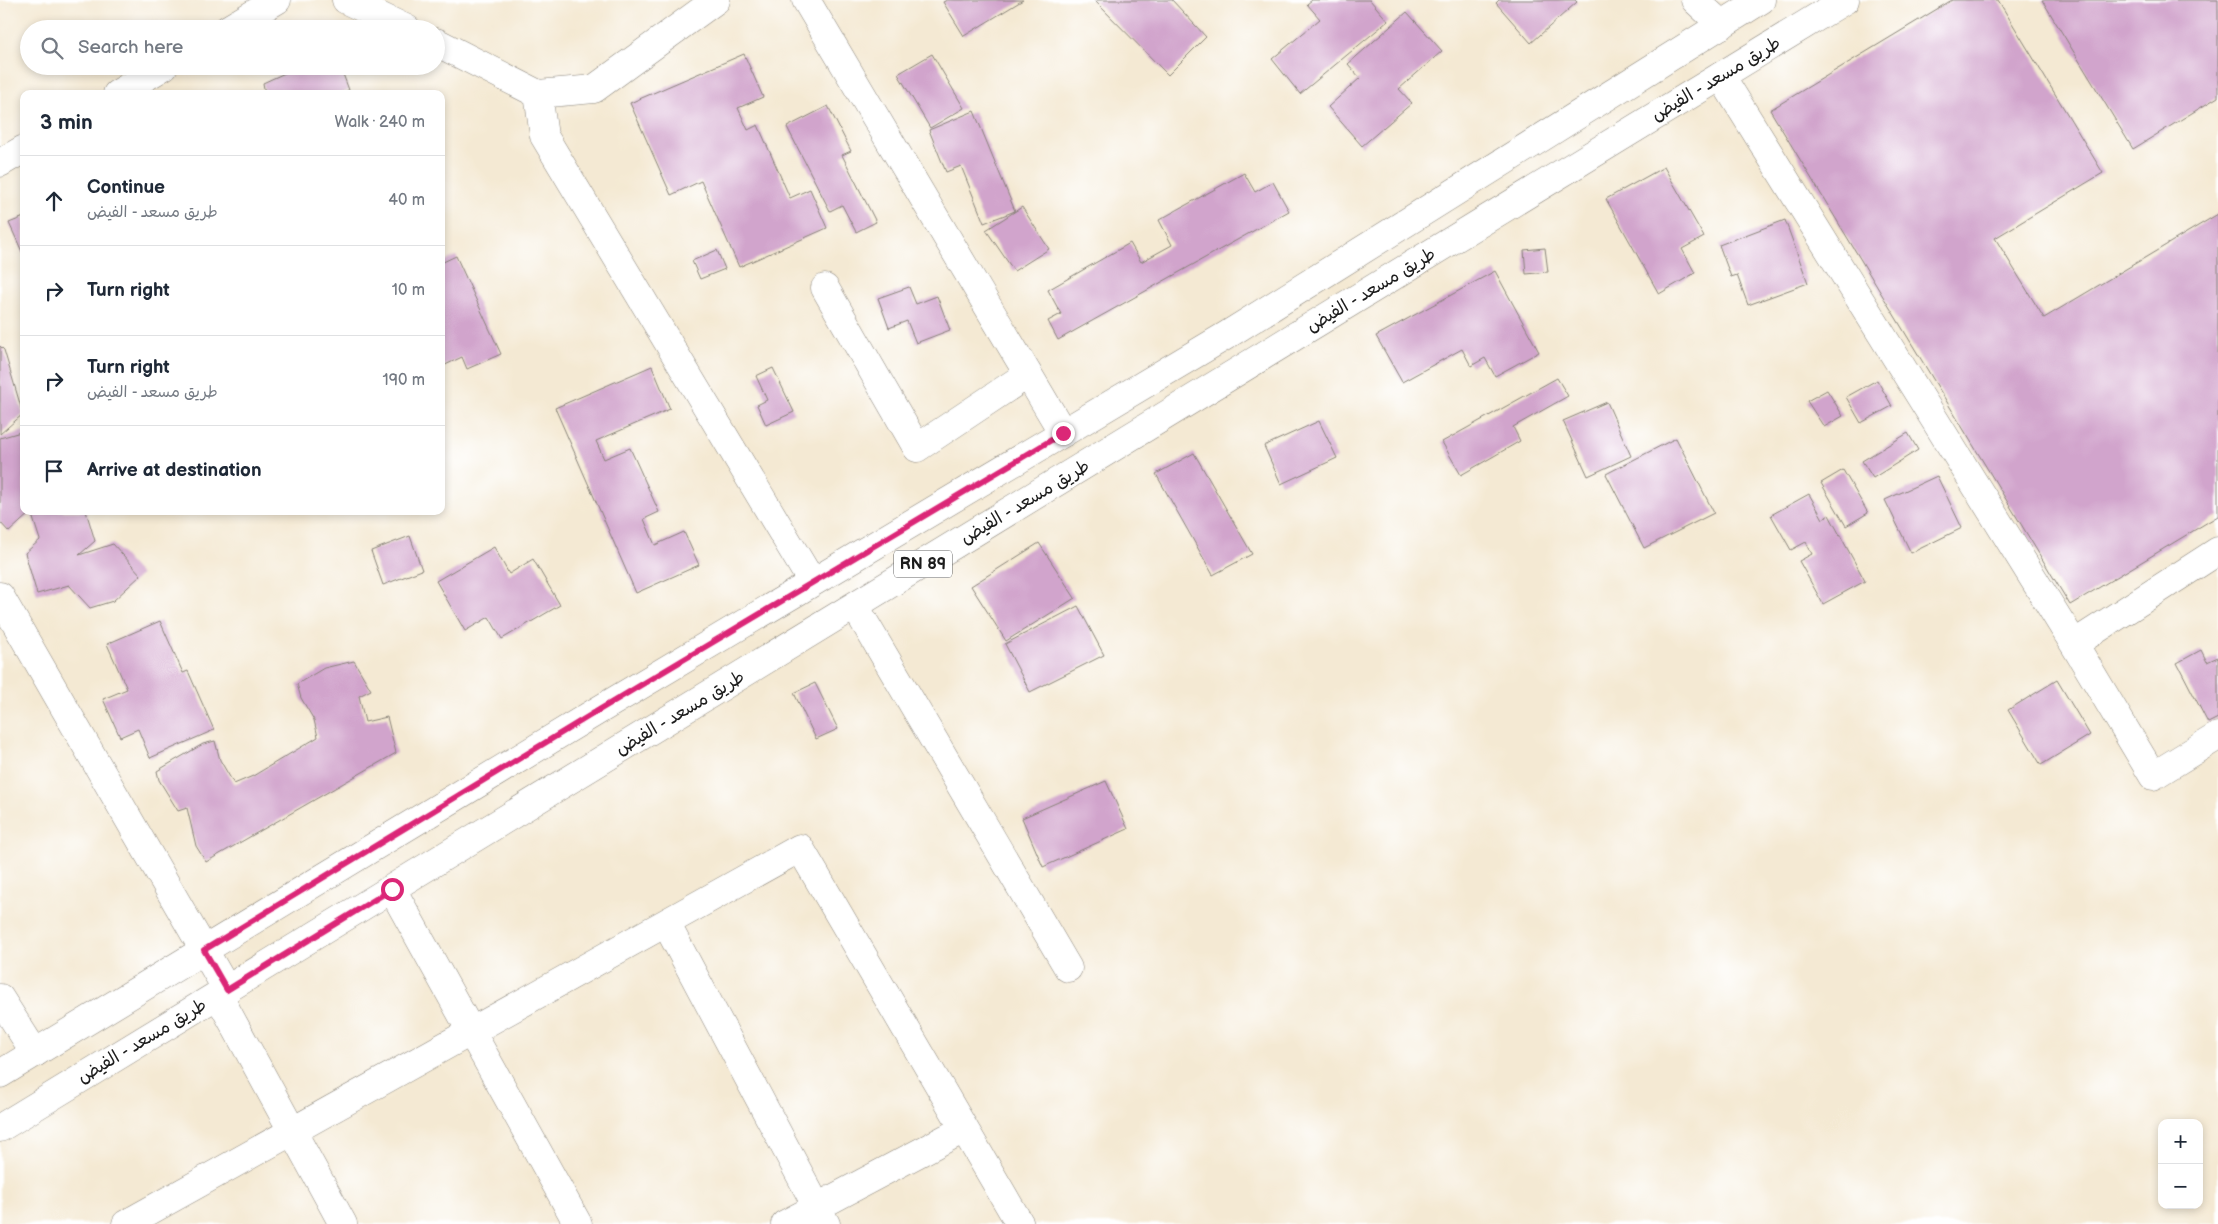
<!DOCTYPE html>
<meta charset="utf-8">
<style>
body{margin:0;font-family:"Balsamiq Sans","Playpen Sans Arabic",sans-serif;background:#f2f2f3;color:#1f2937}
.controls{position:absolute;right:15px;bottom:15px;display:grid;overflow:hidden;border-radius:10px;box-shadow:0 2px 8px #0003}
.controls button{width:45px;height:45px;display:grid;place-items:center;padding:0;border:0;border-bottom:1px solid #e0e1e3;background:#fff;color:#1f2937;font:25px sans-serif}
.stop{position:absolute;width:15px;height:15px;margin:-11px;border:4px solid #db2777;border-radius:50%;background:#fff}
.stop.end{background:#db2777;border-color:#fff;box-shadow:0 1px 5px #0008}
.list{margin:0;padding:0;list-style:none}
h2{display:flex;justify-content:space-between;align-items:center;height:65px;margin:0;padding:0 20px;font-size:21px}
h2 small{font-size:16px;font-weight:400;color:#747a83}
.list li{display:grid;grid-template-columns:32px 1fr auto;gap:15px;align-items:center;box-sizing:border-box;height:90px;padding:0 20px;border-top:1px solid #e0e1e3}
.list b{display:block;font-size:19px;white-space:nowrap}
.list p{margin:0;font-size:16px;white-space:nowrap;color:#747a83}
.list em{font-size:16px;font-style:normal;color:#747a83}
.icon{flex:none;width:28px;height:28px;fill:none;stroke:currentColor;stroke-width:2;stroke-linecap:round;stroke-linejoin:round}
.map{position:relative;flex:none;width:2218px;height:1224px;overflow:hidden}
.search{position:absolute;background:#fff;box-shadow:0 2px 8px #0003;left:20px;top:20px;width:425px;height:55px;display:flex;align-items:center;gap:12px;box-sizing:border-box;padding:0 18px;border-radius:28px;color:#747a83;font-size:19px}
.panel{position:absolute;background:#fff;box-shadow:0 2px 8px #0003;left:20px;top:90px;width:425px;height:425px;border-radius:10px}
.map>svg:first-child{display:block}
.building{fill:#d1a4cc}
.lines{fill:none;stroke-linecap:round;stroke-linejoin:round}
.minor-casing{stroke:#888278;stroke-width:29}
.primary-casing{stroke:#888278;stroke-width:29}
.minor{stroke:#fff;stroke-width:28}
.primary{stroke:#fff;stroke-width:28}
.route{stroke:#db2777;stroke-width:6}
.labels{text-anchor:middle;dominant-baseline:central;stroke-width:5;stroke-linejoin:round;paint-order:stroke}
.shield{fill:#fff;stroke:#606060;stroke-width:1}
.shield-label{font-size:16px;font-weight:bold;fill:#1c1c1c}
.street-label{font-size:18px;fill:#1c1c1c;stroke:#fff}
</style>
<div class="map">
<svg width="2218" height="1224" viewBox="0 0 2218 1224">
<rect width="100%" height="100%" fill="#fff"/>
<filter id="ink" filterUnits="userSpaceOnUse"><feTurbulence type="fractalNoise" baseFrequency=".02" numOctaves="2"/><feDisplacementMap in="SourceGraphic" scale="10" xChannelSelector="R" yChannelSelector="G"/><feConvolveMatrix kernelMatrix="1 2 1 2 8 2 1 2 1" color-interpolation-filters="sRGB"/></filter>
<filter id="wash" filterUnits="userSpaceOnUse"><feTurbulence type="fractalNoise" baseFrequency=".0096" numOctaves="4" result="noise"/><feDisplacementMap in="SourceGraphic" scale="20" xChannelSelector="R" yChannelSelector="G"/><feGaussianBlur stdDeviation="1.12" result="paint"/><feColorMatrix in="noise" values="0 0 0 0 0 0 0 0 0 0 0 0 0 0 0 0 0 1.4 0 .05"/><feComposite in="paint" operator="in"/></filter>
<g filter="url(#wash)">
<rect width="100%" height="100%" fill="#f4e9d3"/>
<g id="blocks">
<path class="building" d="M 947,0 L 1023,0 L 964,36 L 943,2 Z
M 1094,0 L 1172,0 L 1206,37 L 1168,75 Z
M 1312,0 L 1370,0 L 1388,21 L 1300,94 L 1272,59 L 1320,19 L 1307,4 Z
M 1499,0 L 1575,0 L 1577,2 L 1531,43 L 1496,3 Z
M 1952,0 L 1998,0 L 2103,173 L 1995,238 L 2044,318 L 2218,214 L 2218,516 L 2070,605 L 1770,110 Z
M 2042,0 L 2218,0 L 2218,97 L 2133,149 Z
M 1407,12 L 1442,51 L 1399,89 L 1412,103 L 1362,146 L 1328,107 L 1360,78 L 1348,64 Z
M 744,54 L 763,97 L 738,108 L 748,130 L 758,125 L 790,198 L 810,189 L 827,228 L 739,267 L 701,181 L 671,195 L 630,103 Z
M 932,54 L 964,108 L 930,128 L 898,74 Z
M 310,66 L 340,66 L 349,90 L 340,94 L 265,94 L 263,83 L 287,72 L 298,71 Z
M 828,106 L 851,151 L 842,155 L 876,222 L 856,232 L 842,205 L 830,211 L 787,127 Z
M 974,111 L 1015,211 L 984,223 L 961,166 L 946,172 L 929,130 Z
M 1664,167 L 1704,237 L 1682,249 L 1695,273 L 1659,294 L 1606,199 Z
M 1244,173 L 1255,192 L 1273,182 L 1289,211 L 1058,340 L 1048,321 L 1061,314 L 1048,290 L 1130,243 L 1141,262 L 1172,245 L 1159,220 Z
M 1022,207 L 1049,249 L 1014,271 L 986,230 Z
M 24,217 L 24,256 L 9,223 Z
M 1785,220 L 1808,283 L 1748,305 L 1737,275 L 1731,277 L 1719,245 Z
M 1545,248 L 1548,272 L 1526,274 L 1524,250 Z
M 717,250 L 725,269 L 700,279 L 692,261 Z
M 456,256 L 501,354 L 467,369 L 462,357 L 441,367 L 441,263 Z
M 1495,271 L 1539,352 L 1495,376 L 1485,358 L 1471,366 L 1462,349 L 1402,382 L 1376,336 Z
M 909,287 L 916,304 L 937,296 L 950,330 L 916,343 L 907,321 L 889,328 L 878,298 Z
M 0,346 L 4,350 L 23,414 L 0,434 Z
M 652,366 L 670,409 L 596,441 L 604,459 L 630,448 L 659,512 L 644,519 L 655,545 L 684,532 L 699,565 L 636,593 L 555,408 Z
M 773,368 L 794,412 L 766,425 L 757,405 L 767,400 L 756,376 Z
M 1557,378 L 1568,396 L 1513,427 L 1520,441 L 1461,475 L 1442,442 Z
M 1877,380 L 1892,406 L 1861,423 L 1846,397 Z
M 1827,390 L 1843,416 L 1824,427 L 1807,401 Z
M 1607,402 L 1631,456 L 1588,476 L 1563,421 Z
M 1319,421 L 1337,458 L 1281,484 L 1264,446 Z
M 24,431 L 24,511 L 86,511 L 95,541 L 79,555 L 113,544 L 141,575 L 113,601 L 90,608 L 69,585 L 37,594 L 25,553 L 40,540 L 31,512 L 9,532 L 0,522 L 0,438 Z
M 1908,433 L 1918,450 L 1873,478 L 1862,461 Z
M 1676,438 L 1714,513 L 1644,548 L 1606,474 Z
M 1194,453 L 1252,554 L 1213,575 L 1156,474 Z
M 1843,470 L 1868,513 L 1846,526 L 1821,483 Z
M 1937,476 L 1962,528 L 1911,553 L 1885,500 Z
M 1809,494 L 1823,519 L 1829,515 L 1865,581 L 1823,604 L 1799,561 L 1812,554 L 1806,542 L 1791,550 L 1771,515 Z
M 410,536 L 422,570 L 383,585 L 371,551 Z
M 1039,543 L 1075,598 L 1006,641 L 971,586 Z
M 494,547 L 509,574 L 533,559 L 560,605 L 502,639 L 489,617 L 465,631 L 436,581 Z
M 1078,606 L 1104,655 L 1030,692 L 1005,644 Z
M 160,621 L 183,673 L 188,671 L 214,730 L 150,758 L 138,729 L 120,737 L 103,699 L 127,689 L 107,644 Z
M 2201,650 L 2207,662 L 2218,657 L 2218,718 L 2208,723 L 2177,663 Z
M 354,661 L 371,690 L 359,696 L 365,722 L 387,717 L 396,753 L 206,862 L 196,846 L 187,808 L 178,811 L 159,780 L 157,771 L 203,744 L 215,741 L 220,760 L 234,784 L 253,776 L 318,737 L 314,720 L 301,698 L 297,684 L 324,668 Z
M 2057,680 L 2090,735 L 2041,765 L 2008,710 Z
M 815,683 L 838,729 L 816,739 L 794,693 Z
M 1106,781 L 1128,829 L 1043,867 L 1022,818 Z"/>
</g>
</g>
<g filter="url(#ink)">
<use href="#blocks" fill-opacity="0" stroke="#888278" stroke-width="1"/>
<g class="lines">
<g class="minor-casing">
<path id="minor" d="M 346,0 L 407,29
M 806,0 L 1063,433
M 1695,0 L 1722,25
M 228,29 L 277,0
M 436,42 L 538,94 L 594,89 L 716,0
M 1721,76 L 2074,644 L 2153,776 L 2218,736
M 117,94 L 164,66
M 538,94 L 544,136 L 812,582
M 0,163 L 24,149
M 825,288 L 917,448 L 1028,374
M 0,596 L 227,990
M 855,606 L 1068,968
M 2074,644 L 2218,551
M 392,889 L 578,1224
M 666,923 L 826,1224
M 218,995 L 343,1224
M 0,998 L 35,1053
M 126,1224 L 800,848 L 1020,1224
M 785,1224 L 964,1129"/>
</g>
<g class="primary-casing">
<path id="primary" d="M 0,1074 L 599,710 L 1227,335 L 1761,0
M 0,1128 L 1845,0"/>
</g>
<use href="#minor" class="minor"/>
<use href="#primary" class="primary"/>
</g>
</g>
<g class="lines" filter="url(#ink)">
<path class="route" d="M 392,889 L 227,990 L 204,950 L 599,710 L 1063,433"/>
</g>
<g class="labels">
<rect class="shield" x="894" y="550.5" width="58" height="27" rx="4"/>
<g class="shield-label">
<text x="923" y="564">RN 89</text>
</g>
<g class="street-label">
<text transform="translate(1716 79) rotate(-31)">طريق مسعد - الفيض</text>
<text transform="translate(1371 290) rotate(-31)">طريق مسعد - الفيض</text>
<text transform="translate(1025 502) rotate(-31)">طريق مسعد - الفيض</text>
<text transform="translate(680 713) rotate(-31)">طريق مسعد - الفيض</text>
<text transform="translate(142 1041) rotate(-31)">طريق مسعد - الفيض</text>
</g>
</g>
</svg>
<div class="controls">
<button>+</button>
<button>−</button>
</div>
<div class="stop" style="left:392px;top:889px"></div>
<div class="stop end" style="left:1063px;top:433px"></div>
<div class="search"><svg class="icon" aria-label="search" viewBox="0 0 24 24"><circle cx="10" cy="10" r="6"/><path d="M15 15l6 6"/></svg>Search here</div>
<section class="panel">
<h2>3 min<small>Walk · 240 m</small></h2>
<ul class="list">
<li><svg class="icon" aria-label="ahead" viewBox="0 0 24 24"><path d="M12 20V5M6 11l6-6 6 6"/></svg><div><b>Continue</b><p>طريق مسعد - الفيض</p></div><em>40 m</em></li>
<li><svg class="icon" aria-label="right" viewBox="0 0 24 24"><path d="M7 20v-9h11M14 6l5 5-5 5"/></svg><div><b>Turn right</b></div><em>10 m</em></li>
<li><svg class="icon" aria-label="right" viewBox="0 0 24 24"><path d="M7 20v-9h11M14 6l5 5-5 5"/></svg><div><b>Turn right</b><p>طريق مسعد - الفيض</p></div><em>190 m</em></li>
<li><svg class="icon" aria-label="arrive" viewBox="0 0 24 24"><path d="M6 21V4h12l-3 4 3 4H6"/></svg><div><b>Arrive at destination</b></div></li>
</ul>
</section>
</div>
